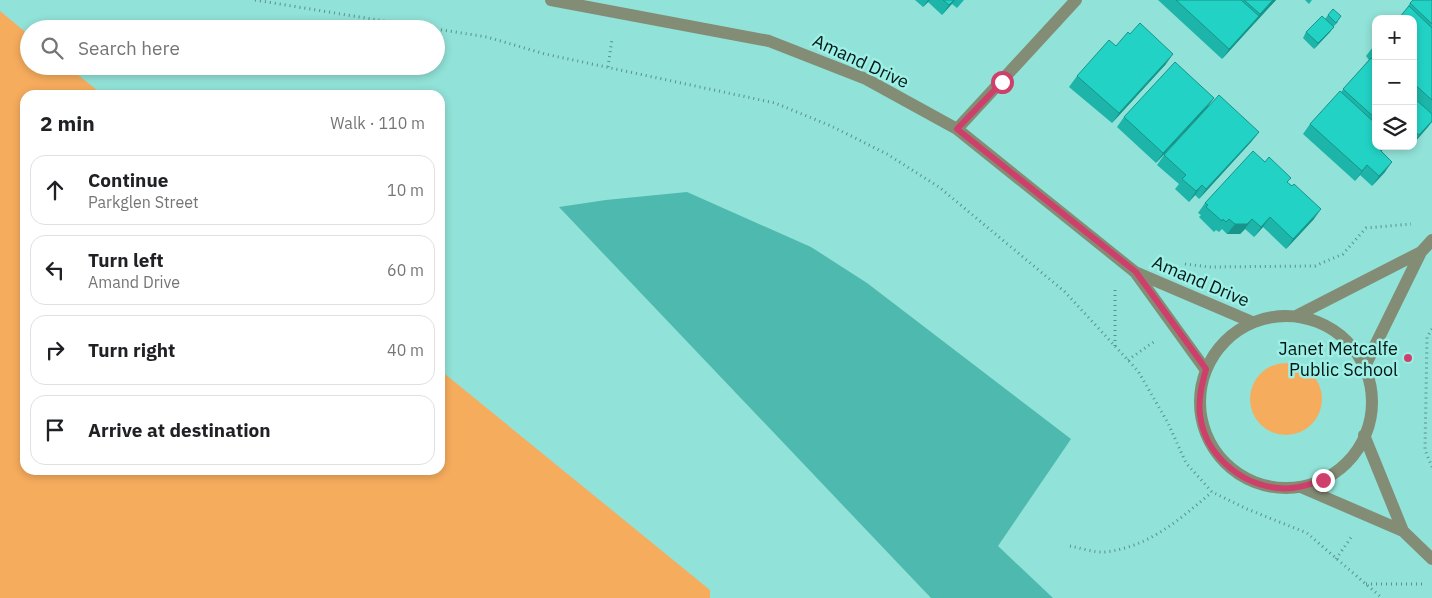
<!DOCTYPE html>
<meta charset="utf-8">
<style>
body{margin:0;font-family:"IBM Plex Sans",sans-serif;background:#f6f6f6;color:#202124}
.controls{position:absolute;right:15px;top:15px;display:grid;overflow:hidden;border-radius:10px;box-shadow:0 2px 8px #0003}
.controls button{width:45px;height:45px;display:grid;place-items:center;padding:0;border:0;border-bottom:1px solid #e0e0e0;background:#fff;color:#202124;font:25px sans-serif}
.stop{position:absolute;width:15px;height:15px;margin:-11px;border:4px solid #ce406b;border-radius:50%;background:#fff}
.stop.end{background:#ce406b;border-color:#fff;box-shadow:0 1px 5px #0008}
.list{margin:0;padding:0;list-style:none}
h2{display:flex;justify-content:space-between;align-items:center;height:65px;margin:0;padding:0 20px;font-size:21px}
h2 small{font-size:16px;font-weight:400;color:#757577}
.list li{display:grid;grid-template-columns:32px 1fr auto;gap:15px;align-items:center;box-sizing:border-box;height:70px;margin:0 10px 10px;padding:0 10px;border:1px solid #e0e0e0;border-radius:15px}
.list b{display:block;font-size:19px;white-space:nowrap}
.list p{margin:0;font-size:16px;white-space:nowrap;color:#757577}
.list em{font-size:16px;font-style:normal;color:#757577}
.icon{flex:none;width:28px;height:28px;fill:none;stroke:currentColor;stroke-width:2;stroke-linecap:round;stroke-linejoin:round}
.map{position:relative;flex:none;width:1432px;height:598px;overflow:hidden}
.search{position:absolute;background:#fff;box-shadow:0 2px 8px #0003;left:20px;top:20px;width:425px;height:55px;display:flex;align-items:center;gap:12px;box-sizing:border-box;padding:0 18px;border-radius:28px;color:#757577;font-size:19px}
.panel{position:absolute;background:#fff;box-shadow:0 2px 8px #0003;left:20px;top:90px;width:425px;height:385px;border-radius:15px}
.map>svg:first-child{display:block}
.green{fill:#f6ac5d}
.water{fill:#4eb9ae}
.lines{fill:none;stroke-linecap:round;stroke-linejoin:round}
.path{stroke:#58928b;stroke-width:3;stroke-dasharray:1 4;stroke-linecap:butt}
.minor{stroke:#838d75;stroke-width:12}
.wall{fill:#1db5a9}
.shaded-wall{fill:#18948a}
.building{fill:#22d3c5;stroke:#18948a}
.route{stroke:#ce406b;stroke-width:6}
.poi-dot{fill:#ce406b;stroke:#9eefe5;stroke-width:2}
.labels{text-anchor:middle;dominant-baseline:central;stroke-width:5;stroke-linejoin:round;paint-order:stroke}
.street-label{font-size:18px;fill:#001715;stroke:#9eefe5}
.poi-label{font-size:18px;fill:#001715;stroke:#9eefe5;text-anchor:end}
</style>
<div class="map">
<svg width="1432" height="598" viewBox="0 0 1432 598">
<rect width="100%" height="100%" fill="#91e2d8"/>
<path class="green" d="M 0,11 L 29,35 L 29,66 L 67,66 L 103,95 L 25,95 L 25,470 L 440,470 L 440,370 L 710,590 L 710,598 L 0,598 Z
M1250 399a36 36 0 1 1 72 0a36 36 0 1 1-72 0Z"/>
<path class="water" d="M 687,192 L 811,247 L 867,283 L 1071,439 L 998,546 L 1053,598 L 931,598 L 559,207 L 606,200 Z"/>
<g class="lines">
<path class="path" d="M 255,0 L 433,29
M 436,29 L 487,37 L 545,54 L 775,103 L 831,126 L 887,154 L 939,187 L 1065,292 L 1138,371 L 1168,423 L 1186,463 L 1212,492 L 1247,509 L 1307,533 L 1382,598
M 608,67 L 612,39
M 1185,264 L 1209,267 L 1315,266 L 1343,254 L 1366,228 L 1411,224
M 1432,329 L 1427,337 L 1425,450 L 1432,467
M 1115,346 L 1115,289
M 1128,360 L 1155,341
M 1070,546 C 1081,548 1094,553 1105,552 C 1149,547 1179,520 1212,492
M 1336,559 L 1352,536
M 1366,584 L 1425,584"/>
<path class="minor" d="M 551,0 L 769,41 L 866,79 L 957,129 L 1135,272 L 1252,322
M 957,129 L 1076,0
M 1135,272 L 1205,369
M1200 402a86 86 0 1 1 172 0a86 86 0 1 1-172 0Z
M 1296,316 L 1421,252
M 1365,366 L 1421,252 L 1432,240
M 1364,435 L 1403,531
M 1301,487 L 1403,531 L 1432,559"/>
</g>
<path class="wall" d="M 915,0 L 964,0 L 957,8 L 952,4 L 942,15 L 928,2 L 923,7 Z
M 1158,0 L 1276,0 L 1222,59 Z
M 1305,0 L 1312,0 L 1309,4 Z
M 1432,0 L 1432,122 L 1413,144 L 1413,19 L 1405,11 L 1410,3 Z
M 1328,15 L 1338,22 L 1333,27 L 1330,32 L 1314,49 L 1303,38 L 1306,32 L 1325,19 Z
M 1376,43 L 1376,146 L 1386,146 L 1381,152 L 1385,172 L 1372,186 L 1360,175 L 1355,181 L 1303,134 L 1310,124 L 1341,92 L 1369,60 L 1366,56 Z
M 1116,46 L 1166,64 L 1112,123 L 1069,87 L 1077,76 Z
M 1207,108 L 1156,163 L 1117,127 L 1124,117 Z
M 1259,132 L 1251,142 L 1199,199 L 1195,195 L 1189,202 L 1175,189 L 1179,184 L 1157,165 L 1164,155 Z
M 1287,183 L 1314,219 L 1286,249 L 1263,227 L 1254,237 L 1245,229 L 1240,234 L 1227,234 L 1222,229 L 1219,232 L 1216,230 L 1214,232 L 1199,217 L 1201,215 L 1198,213 L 1205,203 Z"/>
<path class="shaded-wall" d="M 928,0 L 930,0 L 923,7 Z
M 954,0 L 955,0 L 942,15 L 949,5 Z
M 1273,0 L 1276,0 L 1253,25 L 1260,14 Z
M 1259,16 L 1252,26 L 1222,59 L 1229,49 Z
M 1334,27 L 1330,32 L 1314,49 L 1318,43 Z
M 1173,54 L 1166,64 L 1112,123 L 1119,113 Z
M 1214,98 L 1207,108 L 1156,163 L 1163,153 Z
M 1432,121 L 1428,127 L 1413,144 L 1419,135 Z
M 1259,132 L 1251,142 L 1199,199 L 1206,189 Z
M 1384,146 L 1386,146 L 1373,160 L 1380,150 Z
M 1392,162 L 1385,172 L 1372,186 L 1379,176 Z
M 1367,165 L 1360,175 L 1355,181 L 1362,171 Z
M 1202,185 L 1195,195 L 1189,202 L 1196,191 Z
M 1321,209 L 1314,219 L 1286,249 L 1293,239 Z
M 1270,217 L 1263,227 L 1254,237 L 1261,227 Z
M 1252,219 L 1245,229 L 1240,234 L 1227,234 L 1235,224 Z"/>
<path class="building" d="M 943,0 L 954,0 L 949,5 Z
M 1176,0 L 1241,0 L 1259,16 L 1229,49 Z
M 1244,0 L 1273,0 L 1260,14 Z
M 1413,0 L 1432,0 L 1432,24 L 1410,3 Z
M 1409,6 L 1432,28 L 1432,100 L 1413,83 L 1413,19 L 1398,19 Z
M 1333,9 L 1341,16 L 1336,23 L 1328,15 Z
M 1322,16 L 1334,27 L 1318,43 L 1306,32 Z
M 1140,23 L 1173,54 L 1119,113 L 1077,76 L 1109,40 L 1116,46 L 1128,32 L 1130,34 Z
M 1376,43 L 1376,49 L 1373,46 Z
M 1371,58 L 1376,62 L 1376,119 L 1343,89 Z
M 1175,62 L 1214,98 L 1163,153 L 1124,117 Z
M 1340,91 L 1376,124 L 1376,146 L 1384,146 L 1380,150 L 1392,162 L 1379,176 L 1367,165 L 1362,171 L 1310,124 Z
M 1219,95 L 1259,132 L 1206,189 L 1202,185 L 1196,191 L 1182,179 L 1186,175 L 1164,155 Z
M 1413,97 L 1432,114 L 1432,121 L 1419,135 L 1413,130 Z
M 1253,151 L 1265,162 L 1269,157 L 1291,178 L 1287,182 L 1292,186 L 1294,184 L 1321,209 L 1293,239 L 1270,217 L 1261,227 L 1252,219 L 1247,224 L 1235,224 L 1229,219 L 1226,222 L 1223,219 L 1222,221 L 1206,207 L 1208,205 L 1205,203 Z"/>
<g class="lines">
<path class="route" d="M 1002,82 L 957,129 L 1136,272 L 1206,369 C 1202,384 1198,399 1200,415 C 1205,454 1239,484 1278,488 C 1293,490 1308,485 1323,480"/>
</g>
<circle class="poi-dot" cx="1408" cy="358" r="5"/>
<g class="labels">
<g class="street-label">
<text transform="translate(861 61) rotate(25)">Amand Drive</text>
<text transform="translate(1201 281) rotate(23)">Amand Drive</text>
</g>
<g class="poi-label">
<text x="1398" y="348">Janet Metcalfe<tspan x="1398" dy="21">Public School</tspan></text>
</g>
</g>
</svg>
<div class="controls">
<button>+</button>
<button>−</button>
<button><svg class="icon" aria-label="layers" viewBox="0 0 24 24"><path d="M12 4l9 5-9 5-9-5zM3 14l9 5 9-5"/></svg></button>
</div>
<div class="stop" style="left:1002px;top:82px"></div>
<div class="stop end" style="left:1323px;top:480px"></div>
<div class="search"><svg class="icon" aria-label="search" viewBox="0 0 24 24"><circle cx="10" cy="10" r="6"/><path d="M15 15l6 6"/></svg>Search here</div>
<section class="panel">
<h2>2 min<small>Walk · 110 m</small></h2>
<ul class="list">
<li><svg class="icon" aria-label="ahead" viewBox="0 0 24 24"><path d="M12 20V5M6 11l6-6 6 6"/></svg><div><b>Continue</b><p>Parkglen Street</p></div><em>10 m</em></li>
<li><svg class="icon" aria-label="left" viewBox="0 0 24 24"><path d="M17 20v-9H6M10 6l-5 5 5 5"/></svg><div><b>Turn left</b><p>Amand Drive</p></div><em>60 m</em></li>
<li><svg class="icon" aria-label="right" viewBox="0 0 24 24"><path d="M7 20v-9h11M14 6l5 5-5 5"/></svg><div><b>Turn right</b></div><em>40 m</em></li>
<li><svg class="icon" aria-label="arrive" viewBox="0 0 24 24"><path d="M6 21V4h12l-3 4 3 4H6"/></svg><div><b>Arrive at destination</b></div></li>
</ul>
</section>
</div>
